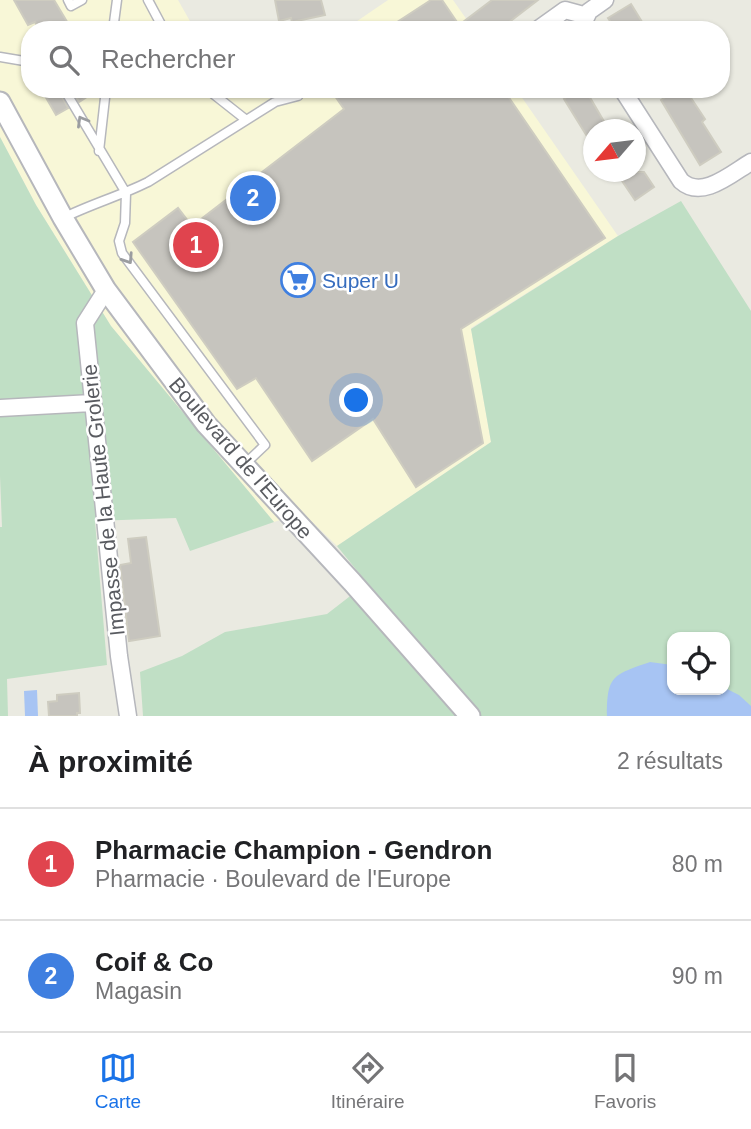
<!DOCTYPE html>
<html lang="fr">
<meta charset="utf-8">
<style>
body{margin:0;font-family:Arial,sans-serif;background:#f6f6f6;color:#202124}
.controls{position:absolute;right:21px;bottom:21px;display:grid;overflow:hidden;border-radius:14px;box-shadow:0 2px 5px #0004}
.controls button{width:63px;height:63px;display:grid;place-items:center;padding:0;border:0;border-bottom:2px solid #e0e0e0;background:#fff;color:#202124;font:35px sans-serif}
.compass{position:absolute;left:583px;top:119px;width:63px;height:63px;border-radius:50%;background:#fff;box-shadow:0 2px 5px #0004;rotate:242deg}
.you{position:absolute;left:357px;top:401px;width:24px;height:24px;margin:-18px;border:5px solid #fff;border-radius:50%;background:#1a73e8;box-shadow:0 0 0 10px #1a73e833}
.badge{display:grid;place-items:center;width:46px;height:46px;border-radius:50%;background:#1a73e8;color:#fff;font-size:23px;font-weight:700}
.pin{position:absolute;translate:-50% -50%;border:4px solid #fff;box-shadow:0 2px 7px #0006}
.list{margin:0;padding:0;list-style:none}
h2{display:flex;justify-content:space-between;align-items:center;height:91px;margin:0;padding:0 28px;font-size:30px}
h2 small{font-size:23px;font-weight:400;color:#757577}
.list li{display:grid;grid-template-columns:46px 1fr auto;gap:21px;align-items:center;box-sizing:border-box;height:112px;padding:0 28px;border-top:2px solid #e0e0e0}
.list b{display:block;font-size:26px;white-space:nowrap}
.list p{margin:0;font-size:23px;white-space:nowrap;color:#757577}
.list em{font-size:23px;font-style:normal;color:#757577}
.icon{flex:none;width:38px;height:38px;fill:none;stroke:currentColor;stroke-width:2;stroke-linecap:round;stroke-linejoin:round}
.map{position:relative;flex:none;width:751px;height:716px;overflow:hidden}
.search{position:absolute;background:#fff;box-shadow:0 2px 5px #0004;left:21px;right:21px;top:21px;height:77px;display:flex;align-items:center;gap:18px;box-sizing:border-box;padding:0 24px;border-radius:28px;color:#757577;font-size:26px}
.sheet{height:315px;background:#fff}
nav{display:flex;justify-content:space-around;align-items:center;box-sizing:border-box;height:98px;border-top:2px solid #e0e0e0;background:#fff;font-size:19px;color:#757577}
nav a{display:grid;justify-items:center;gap:4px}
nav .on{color:#1a73e8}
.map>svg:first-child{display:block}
.commercial{fill:#f8f7d7}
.green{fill:#c0dfc5;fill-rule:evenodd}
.water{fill:#a7c4f3}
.building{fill:#c6c4be;stroke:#ceccc0;stroke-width:2}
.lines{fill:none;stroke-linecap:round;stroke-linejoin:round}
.service-casing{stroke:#b6b7bc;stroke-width:11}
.minor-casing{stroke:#b6b7bc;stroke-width:19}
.tertiary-casing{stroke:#b6b7bc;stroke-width:23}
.service{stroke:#fff;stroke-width:8}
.minor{stroke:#fff;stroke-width:16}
.tertiary{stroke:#fff;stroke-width:19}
.oneway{stroke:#9b9da0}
.labels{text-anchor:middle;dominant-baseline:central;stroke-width:5;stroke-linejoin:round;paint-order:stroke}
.shop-label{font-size:21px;fill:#366cbe;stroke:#fff;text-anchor:start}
.street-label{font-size:21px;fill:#595b60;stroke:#fff}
</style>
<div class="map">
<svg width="751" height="716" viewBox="0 0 751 716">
<rect width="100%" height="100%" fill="#eaeae1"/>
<path class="commercial" d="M 0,0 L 178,0 L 195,30 L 30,30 L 30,89 L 516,89 L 618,236 L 471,328 L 491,442 L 337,546 L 303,513 L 274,522 L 111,326 L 36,205 L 0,137 Z
M 388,0 L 453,0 L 474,30 L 344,30 Z"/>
<path class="green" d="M 0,137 L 36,205 L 111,326 L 274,522 L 190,551 L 176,518 L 95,521 L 107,665 L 7,679 L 8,716 L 0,716 L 0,527 L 2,527 L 0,476 Z
M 681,201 L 751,311 L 751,716 L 143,716 L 140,672 L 182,656 L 225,632 L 327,614 L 367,583 L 337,546 L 491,442 L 471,329 L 618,236 ZM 672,637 L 725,637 L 725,690 L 672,690 Z"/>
<path class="water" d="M 650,662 L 672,665 L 672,690 L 725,690 L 725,688 L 739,695 L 751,706 L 751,716 L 607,716 C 607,675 613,675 650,662 Z
M 37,690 L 38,716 L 25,716 L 24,691 Z"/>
<path class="building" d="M 14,0 L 54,0 L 72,30 L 40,30 L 35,22 L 28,25 Z
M 275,0 L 321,0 L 325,15 L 292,22 L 291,18 L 279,21 Z
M 431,0 L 442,0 L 459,25 L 492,0 L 538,0 L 499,30 L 385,30 Z
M 631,4 L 647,30 L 616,30 L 608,18 Z
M 52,89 L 58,89 L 68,108 L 56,115 L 44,94 Z
M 72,89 L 99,89 L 79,102 Z
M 330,89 L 503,89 L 605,238 L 461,329 L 483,443 L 416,487 L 373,419 L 312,461 L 256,378 L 237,389 L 133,242 L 178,208 L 192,226 L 344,109 Z
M 564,89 L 585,89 L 609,130 L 593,130 L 593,146 L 564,99 L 568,96 Z
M 677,89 L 685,89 L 705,119 L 702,122 L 721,152 L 700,165 L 661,100 Z
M 616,172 L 644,172 L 654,187 L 635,200 Z
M 146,537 L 160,636 L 129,641 L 120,565 L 131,563 L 128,539 Z
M 79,693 L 80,713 L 77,713 L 77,716 L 49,716 L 48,702 L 57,701 L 57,695 Z"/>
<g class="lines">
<g class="service-casing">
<path id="service" d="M 68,0 L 71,6 L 82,0
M 148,0 L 164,30
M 113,30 L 117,0
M 0,57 L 30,62
M 64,89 L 126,193 L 125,223 L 119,241 L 122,253 L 265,445 L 245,464
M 207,89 L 245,119
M 99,151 L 106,89
M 63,218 C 91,204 120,196 148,182 L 275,102 L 298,96"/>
</g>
<g class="minor-casing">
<path id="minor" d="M 537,30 L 565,10 L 587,16 L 588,12 L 605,0
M 622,89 L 681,181 C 702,200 731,174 751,162
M 106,290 L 85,323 L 119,656 L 128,716
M 0,408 L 92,403"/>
</g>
<g class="tertiary-casing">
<path id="tertiary" d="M 0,102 L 63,218 L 106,290 L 206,424 L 352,582 L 470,716"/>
</g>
<use href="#service" class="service"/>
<use href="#minor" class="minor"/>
<use href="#tertiary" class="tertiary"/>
</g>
<defs><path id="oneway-chevron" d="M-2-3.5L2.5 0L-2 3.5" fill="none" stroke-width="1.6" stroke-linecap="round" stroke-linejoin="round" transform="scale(1.75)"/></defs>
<g class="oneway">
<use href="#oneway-chevron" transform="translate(82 121) rotate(-120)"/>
<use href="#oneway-chevron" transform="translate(128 259) rotate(57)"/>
</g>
<defs>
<g id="supermarket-ring" transform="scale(1.75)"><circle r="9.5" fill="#fff" stroke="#3f7fe0" stroke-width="1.5"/><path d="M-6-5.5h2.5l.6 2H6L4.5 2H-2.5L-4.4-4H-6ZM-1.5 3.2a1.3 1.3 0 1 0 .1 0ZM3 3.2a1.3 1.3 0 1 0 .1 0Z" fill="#3f7fe0"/></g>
</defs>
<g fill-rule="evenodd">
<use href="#supermarket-ring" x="298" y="280"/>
</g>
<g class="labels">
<g class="shop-label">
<text x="322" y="280">Super U</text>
</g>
<g class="street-label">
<text transform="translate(241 458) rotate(49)">Boulevard de l'Europe</text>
<text transform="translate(103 500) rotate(-96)">Impasse de la Haute Grolerie</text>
</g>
</g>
</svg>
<div class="controls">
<button><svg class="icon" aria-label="locate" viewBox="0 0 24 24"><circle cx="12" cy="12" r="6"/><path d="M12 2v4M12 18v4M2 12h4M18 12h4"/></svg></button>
</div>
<svg class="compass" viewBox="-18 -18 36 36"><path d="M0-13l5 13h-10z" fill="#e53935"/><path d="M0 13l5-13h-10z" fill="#757577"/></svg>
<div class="you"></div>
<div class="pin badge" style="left:196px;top:245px;background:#e0444e">1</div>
<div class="pin badge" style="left:253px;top:198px;background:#3f7fe0">2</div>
<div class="search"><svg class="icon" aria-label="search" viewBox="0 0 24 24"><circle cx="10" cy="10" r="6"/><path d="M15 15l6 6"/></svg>Rechercher</div>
</div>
<section class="sheet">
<h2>À proximité<small>2 résultats</small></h2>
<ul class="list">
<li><span class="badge" style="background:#e0444e">1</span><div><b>Pharmacie Champion - Gendron</b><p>Pharmacie · Boulevard de l'Europe</p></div><em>80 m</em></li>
<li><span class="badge" style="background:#3f7fe0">2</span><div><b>Coif &amp; Co</b><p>Magasin</p></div><em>90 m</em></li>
</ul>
</section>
<nav>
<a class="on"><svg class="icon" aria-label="map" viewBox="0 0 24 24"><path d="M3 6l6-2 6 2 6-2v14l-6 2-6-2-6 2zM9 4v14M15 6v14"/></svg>Carte</a>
<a><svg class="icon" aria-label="directions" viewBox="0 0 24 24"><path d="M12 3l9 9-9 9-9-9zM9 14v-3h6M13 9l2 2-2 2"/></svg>Itinéraire</a>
<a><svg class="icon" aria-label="saved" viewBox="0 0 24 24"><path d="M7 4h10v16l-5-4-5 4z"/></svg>Favoris</a>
</nav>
